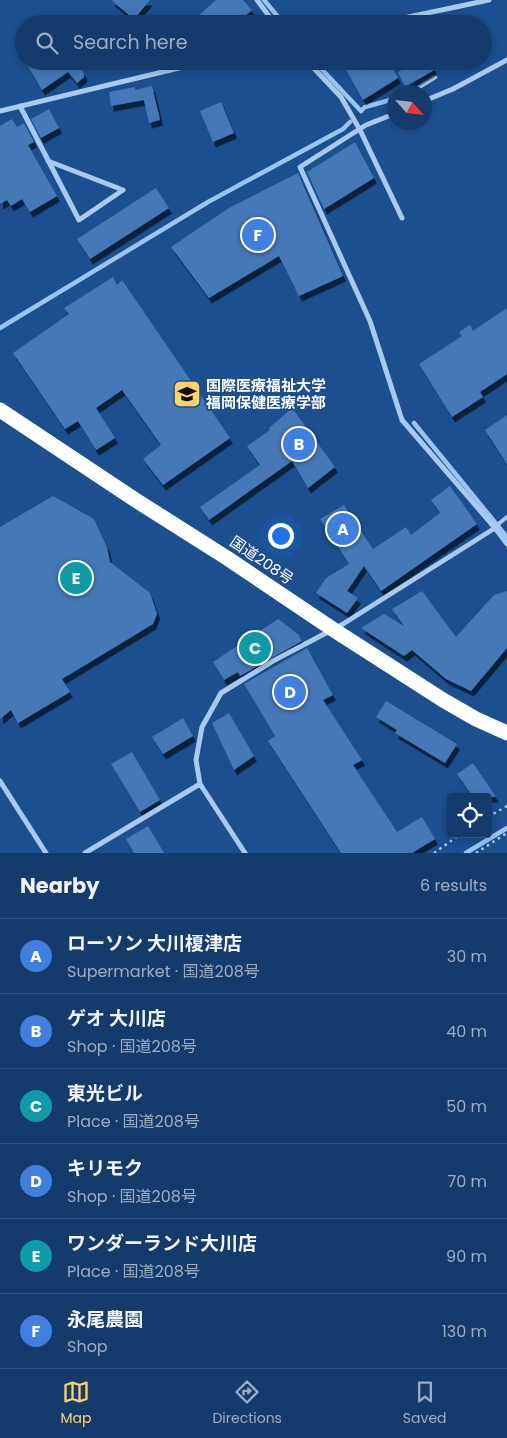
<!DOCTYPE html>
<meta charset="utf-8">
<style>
body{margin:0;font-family:Poppins,"Noto Sans JP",sans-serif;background:#1d4271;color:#f1f3f6}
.controls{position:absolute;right:15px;bottom:15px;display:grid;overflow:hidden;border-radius:5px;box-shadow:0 2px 8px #0003}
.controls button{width:45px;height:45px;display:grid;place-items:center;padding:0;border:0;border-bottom:1px solid #33557e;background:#143b6b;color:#f1f3f6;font:25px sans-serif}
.compass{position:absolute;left:387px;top:85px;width:45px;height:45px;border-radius:50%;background:#143b6b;box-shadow:0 2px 8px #0003;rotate:117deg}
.you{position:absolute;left:280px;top:535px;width:18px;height:18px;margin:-12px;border:4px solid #fff;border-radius:50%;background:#1a73e8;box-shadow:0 0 0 8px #1a73e833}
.badge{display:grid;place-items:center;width:32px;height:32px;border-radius:50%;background:#ffd166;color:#fff;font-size:16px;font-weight:700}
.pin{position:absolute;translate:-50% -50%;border:2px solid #fff;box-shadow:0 1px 5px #0006}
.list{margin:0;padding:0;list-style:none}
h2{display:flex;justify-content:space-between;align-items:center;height:65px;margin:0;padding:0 20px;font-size:21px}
h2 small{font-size:16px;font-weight:400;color:#9dadc1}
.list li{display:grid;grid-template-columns:32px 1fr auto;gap:15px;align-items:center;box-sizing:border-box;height:75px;padding:0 20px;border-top:1px solid #33557e}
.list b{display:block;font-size:19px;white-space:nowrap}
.list p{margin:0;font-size:16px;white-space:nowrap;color:#9dadc1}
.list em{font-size:16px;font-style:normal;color:#9dadc1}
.icon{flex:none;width:28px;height:28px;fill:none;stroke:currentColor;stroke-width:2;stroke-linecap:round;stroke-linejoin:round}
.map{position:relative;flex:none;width:507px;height:853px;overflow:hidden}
.search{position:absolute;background:#143b6b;box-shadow:0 2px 8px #0003;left:15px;right:15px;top:15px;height:55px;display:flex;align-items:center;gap:12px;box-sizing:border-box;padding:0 18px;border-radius:28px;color:#9dadc1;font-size:19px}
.sheet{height:515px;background:#143b6b}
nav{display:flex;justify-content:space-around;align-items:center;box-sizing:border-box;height:70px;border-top:1px solid #33557e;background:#143b6b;font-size:14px;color:#9dadc1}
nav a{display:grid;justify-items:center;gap:2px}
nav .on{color:#ffd166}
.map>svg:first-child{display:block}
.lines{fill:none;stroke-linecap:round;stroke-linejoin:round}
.stream{stroke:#9cc4f0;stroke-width:4.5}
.building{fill:#4478b7;filter:url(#shadow)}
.path{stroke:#a9c9ee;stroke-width:2.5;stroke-dasharray:2.5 4;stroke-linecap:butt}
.lane{stroke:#a9c9ee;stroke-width:4}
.street{stroke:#a9c9ee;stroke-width:5}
.highway{stroke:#fff;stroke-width:15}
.labels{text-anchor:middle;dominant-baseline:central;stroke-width:4;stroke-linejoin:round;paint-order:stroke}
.poi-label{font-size:15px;font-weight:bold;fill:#fff;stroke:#1b4f8f;text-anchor:start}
.street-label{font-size:15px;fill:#fff;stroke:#1b4f8f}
</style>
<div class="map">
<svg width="507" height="853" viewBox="0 0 507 853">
<defs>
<filter id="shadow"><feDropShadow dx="3" dy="5.5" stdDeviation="0" flood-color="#0009"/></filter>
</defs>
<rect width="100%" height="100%" fill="#1b4f8f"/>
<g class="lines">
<path class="stream" d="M 264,0 L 284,24
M 314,61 L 361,111 L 365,107 L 394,99
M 411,92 L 435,77
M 0,328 L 208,202 L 343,129 L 350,122
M 414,423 L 507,537
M 466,853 L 507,828"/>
</g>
<path class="building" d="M 111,0 L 150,0 L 134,19 Z
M 216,0 L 243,0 L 252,10 L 236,24 L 189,24 Z
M 25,61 L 84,61 L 78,65 L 84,73 L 84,77 L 77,83 L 68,72 L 42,90 Z
M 341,61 L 359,61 L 365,71 L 380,61 L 389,61 L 398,78 L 363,100 Z
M 419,61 L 430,61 L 434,70 L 405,87 L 398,72 Z
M 152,86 L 160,120 L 149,123 L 144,100 L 111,106 L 109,92 L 135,87 L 135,90 Z
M 221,102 L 234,133 L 213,142 L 200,111 Z
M 49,109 L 59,128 L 41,138 L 31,119 Z
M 12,119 L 17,127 L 24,123 L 34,142 L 28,145 L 57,196 L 30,212 L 22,199 L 11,206 L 7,200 L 0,204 L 0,126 Z
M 355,142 L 374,178 L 324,209 L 307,172 Z
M 298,173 L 343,276 L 299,296 L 279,256 L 209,298 L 171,247 L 229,208 Z
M 156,188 L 169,208 L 90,259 L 77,239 Z
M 113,277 L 117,285 L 122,280 L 230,438 L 163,485 L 143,459 L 161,445 L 122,390 L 96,408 L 115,438 L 96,450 L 78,421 L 65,429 L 13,353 L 69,314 L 64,308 Z
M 507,308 L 507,374 L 480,392 L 483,397 L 452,417 L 419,364 L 462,336 L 459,332 L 470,325 L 473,331 Z
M 292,408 L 335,467 L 308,488 L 292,461 L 209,520 L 200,507 L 260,465 L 247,446 L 270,430 L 269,428 Z
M 507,415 L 507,464 L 485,430 Z
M 450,486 L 477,524 L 381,591 L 364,566 L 347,591 L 358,598 L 347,613 L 316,593 L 326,578 L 349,564 L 320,519 L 344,505 L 373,549 L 406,527 L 411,535 L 440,513 L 431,500 Z
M 53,496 L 94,519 L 107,547 L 110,562 L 150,593 L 157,614 L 153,624 L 62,679 L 70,692 L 18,723 L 11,710 L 0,719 L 0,527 Z
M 422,591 L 456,637 L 494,595 L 507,591 L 507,648 L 471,691 L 446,679 L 412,650 L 404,656 L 361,628 L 384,614 L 404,626 L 392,609 Z
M 278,619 L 298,634 L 302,641 L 240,676 L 238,672 L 224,680 L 213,662 Z
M 307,648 L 333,695 L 323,700 L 362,760 L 353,765 L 397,832 L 422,817 L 435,839 L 412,853 L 341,853 L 268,741 L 275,736 L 244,684 Z
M 386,701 L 457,744 L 445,763 L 395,733 L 397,730 L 376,717 Z
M 229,713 L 254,756 L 234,770 L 212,723 Z
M 183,718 L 193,736 L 163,754 L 152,737 Z
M 132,752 L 160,800 L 140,812 L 111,764 Z
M 473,763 L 496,797 L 473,797 L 457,774 Z
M 148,826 L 164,853 L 134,853 L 126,839 Z"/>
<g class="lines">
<path class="path" d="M 488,817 L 507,806
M 434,853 L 461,834
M 476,853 L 507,833"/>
<path class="lane" d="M 497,525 L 507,517"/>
<path class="street" d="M 257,0 L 275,24
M 375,24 L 489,0
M 307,61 L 341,97 L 360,130 L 402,218
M 424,101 L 453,89 L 507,60
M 20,106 L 79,220 L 123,190 L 48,161
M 0,111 L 208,61
M 394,114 L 366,125 L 300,167 L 370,321 L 402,420 L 495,528
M 0,781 L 46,853
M 200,784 L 245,853
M 85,853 L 200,784 L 196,760 L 202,727 L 221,693 L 273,661 L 343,624 L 495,528 L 507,544"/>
<path class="highway" d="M 0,410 L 137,501 L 227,558 L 334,630 L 443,700 L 476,719 L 507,733"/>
</g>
<defs>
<g id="university-square" transform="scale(1.4375)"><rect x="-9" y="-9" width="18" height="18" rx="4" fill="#ffd166" stroke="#1b4f8f"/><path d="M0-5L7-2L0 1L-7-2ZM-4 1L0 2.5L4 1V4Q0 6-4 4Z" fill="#111"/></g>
</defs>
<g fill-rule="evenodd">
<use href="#university-square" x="187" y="394"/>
</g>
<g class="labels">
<g class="poi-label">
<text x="206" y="385">国際医療福祉大学<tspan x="206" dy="17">福岡保健医療学部</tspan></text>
</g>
<g class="street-label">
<text transform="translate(262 560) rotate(34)">国道208号</text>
</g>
</g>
</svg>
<div class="controls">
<button><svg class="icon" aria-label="locate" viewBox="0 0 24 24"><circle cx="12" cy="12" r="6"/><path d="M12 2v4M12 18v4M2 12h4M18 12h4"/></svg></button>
</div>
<svg class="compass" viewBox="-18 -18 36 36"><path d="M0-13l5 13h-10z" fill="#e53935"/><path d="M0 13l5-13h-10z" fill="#9dadc1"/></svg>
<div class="you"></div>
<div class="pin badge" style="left:343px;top:529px;background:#3f7fe0">A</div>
<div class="pin badge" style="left:299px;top:444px;background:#3f7fe0">B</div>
<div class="pin badge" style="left:255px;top:648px;background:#0f9aa8">C</div>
<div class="pin badge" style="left:290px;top:692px;background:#3f7fe0">D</div>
<div class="pin badge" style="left:76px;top:578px;background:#0f9aa8">E</div>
<div class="pin badge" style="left:258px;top:235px;background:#3f7fe0">F</div>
<div class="search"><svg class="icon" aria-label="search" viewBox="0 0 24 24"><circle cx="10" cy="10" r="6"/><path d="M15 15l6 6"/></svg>Search here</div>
</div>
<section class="sheet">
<h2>Nearby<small>6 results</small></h2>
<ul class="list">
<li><span class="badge" style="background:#3f7fe0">A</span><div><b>ローソン 大川榎津店</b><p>Supermarket · 国道208号</p></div><em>30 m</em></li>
<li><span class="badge" style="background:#3f7fe0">B</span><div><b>ゲオ 大川店</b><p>Shop · 国道208号</p></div><em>40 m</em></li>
<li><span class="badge" style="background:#0f9aa8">C</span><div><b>東光ビル</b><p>Place · 国道208号</p></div><em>50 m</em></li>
<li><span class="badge" style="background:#3f7fe0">D</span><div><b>キリモク</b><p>Shop · 国道208号</p></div><em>70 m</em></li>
<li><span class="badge" style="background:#0f9aa8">E</span><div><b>ワンダーランド大川店</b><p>Place · 国道208号</p></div><em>90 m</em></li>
<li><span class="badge" style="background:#3f7fe0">F</span><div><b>永尾農園</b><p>Shop</p></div><em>130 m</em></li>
</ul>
</section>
<nav>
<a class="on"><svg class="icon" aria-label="map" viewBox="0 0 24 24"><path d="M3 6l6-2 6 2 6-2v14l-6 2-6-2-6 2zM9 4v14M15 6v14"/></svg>Map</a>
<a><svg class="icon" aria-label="directions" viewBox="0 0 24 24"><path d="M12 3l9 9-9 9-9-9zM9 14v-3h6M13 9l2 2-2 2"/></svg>Directions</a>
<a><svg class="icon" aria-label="saved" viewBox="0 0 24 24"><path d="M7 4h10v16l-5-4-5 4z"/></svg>Saved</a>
</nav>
